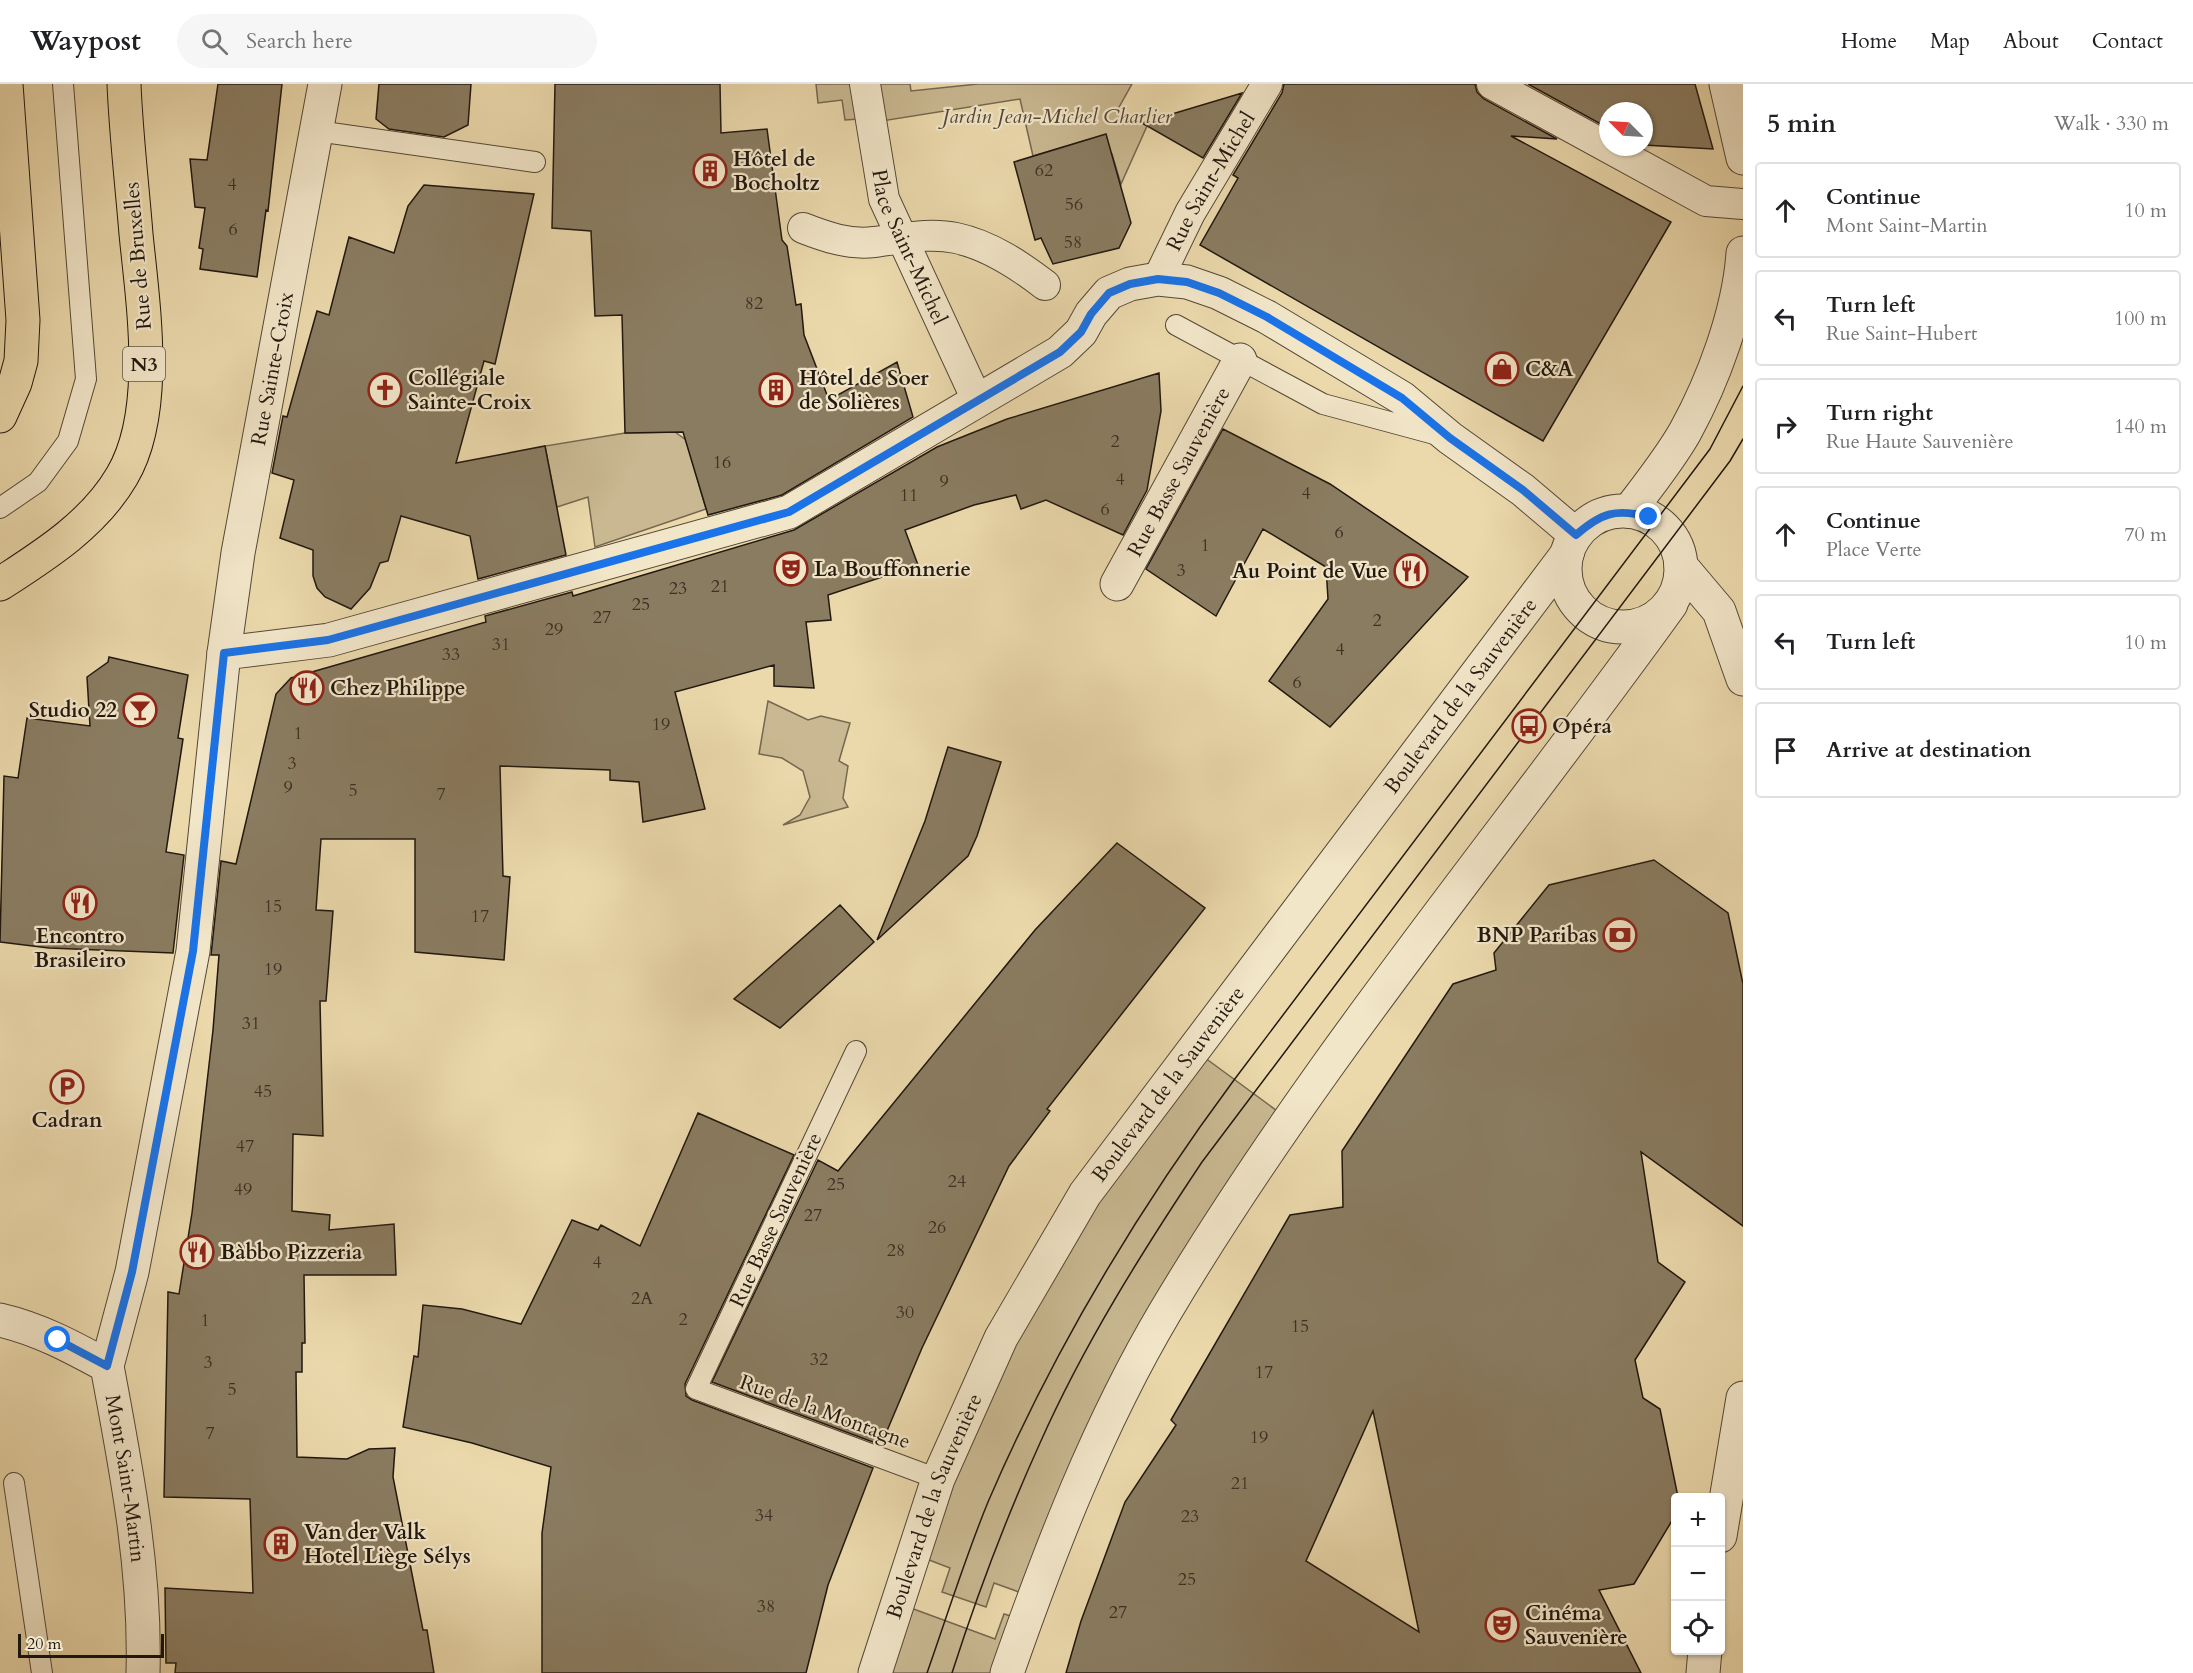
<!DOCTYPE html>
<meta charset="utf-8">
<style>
body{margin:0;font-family:Cardo,serif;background:#f6f6f6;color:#202124}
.controls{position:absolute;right:18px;bottom:18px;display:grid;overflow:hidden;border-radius:6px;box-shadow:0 2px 4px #0004}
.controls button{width:54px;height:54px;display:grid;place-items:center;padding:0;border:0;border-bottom:2px solid #e0e0e0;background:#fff;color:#202124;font:30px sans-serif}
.compass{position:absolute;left:1599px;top:18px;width:54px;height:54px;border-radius:50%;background:#fff;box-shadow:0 2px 4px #0004;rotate:294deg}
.scale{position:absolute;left:18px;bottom:15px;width:146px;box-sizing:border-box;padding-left:6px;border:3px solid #21180f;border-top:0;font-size:16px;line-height:21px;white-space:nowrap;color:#21180f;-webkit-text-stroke:4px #f2e6c9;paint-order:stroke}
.stop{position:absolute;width:18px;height:18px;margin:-14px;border:4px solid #1a73e8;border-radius:50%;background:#fff}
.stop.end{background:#1a73e8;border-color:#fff;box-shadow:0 2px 6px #0008}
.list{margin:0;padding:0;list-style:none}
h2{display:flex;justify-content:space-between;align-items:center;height:78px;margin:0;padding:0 24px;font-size:26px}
h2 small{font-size:20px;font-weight:400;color:#757577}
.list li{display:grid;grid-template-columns:39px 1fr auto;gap:18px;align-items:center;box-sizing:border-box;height:96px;margin:0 12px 12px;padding:0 12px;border:2px solid #e0e0e0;border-radius:6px}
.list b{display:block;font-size:22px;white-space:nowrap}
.list p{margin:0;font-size:20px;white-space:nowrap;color:#757577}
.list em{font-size:20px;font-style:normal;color:#757577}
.icon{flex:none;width:33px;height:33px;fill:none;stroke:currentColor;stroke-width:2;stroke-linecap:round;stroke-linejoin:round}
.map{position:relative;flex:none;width:1743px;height:1589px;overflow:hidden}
header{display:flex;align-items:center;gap:36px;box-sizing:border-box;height:84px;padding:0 30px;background:#fff;border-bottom:2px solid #e0e0e0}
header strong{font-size:28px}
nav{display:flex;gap:33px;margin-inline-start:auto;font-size:21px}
.search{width:420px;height:54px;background:#f6f6f6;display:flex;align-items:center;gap:15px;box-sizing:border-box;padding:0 21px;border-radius:33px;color:#757577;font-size:22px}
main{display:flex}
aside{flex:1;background:#fff}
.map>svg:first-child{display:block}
.green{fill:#c9b891;stroke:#756850;stroke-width:1.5}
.building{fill:#8a7c61;stroke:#21180f;stroke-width:1.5;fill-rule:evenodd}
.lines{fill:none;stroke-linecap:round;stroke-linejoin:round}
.service-casing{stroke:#544836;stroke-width:22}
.pedestrian-casing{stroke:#544836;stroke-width:32}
.minor-casing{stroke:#544836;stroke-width:35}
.primary-casing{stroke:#21180f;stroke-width:35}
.service{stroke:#f2e6c9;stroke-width:20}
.pedestrian{stroke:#f2e6c9;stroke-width:30}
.minor{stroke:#f2e6c9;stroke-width:33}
.primary{stroke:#ebd9ac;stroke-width:33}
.tram{stroke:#21180f;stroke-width:1.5}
.route{stroke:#1a73e8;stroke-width:8}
.labels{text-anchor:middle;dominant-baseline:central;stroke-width:4.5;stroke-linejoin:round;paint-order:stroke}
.number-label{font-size:18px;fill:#3b3124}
.shield{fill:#f2e6c9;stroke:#605647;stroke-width:1.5}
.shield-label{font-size:20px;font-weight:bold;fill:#21180f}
.park-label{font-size:21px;font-style:italic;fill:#534836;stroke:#f2e6c9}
.poi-label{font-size:21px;font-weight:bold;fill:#21180f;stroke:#f2e6c9;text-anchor:start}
.street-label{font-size:21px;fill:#21180f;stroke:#f2e6c9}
</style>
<header>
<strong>Waypost</strong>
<div class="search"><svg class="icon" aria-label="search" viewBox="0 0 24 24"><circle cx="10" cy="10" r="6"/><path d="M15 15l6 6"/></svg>Search here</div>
<nav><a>Home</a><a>Map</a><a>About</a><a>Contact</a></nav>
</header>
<main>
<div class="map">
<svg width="1743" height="1589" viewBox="0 0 1743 1589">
<rect width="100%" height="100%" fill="#ebd9ac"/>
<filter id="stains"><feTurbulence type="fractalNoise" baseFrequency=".00333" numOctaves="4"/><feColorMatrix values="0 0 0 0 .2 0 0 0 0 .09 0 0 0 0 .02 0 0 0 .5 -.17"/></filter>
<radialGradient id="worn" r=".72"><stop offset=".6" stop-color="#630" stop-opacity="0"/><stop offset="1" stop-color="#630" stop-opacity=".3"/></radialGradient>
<path class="green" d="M 816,0 L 854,0 L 859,35 L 845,36 L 842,16 L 818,19 Z
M 877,0 L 910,0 L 911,7 L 978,0 L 1132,0 L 1118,25 L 1147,42 L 1121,100 L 1112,70 L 1087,56 L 1033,72 L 1020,15 L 882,37 Z
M 675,348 L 686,356 L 706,425 L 595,463 L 588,413 L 557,423 L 545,362 L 625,349 Z
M 768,617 L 808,636 L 821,632 L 850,639 L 839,677 L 848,682 L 843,714 L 848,723 L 783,741 L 800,731 L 810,713 L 803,687 L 782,674 L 759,670 Z
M 1197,968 L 1284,1032 L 1030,1512 L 994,1499 L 986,1523 L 942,1508 L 950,1484 L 916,1471 L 1006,1257 Z
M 900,1520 L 995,1555 L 1004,1530 L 1018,1534 L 1000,1589 L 880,1589 Z"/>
<path class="building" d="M 218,0 L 282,0 L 268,127 L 266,126 L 257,193 L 200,185 L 203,165 L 199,164 L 205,124 L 195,123 L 190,75 L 207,76 Z
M 379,0 L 471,0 L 468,41 L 444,53 L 389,45 L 376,35 Z
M 555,0 L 720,0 L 721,49 L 767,45 L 782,156 L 787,162 L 796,221 L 801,220 L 804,251 L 829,316 L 897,278 L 913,333 L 782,411 L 708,431 L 683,348 L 625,349 L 622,231 L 595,232 L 591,147 L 552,144 Z
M 1284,0 L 1475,0 L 1477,8 L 1484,15 L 1557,55 L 1511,52 L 1671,138 L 1543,357 L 1200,161 L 1238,94 L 1233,91 L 1282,9 Z
M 1528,0 L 1695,0 L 1713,65 L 1644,61 L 1644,27 L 1608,27 L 1608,44 Z
M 1242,9 L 1203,74 L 1142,39 Z
M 1106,50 L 1131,139 L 1119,164 L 1053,180 L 1041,154 L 1035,156 L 1014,78 Z
M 424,101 L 534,110 L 495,280 L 484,277 L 456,379 L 545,362 L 566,471 L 478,495 L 470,452 L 401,432 L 388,477 L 380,479 L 370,504 L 351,525 L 325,513 L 317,504 L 313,492 L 313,466 L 280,454 L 294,396 L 272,389 L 283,332 L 287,333 L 317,227 L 329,231 L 349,153 L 394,169 L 408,122 Z
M 1159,289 L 1161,327 L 1147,406 L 1123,451 L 1046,416 L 1021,425 L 1016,411 L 974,421 L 905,446 L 918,481 L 828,511 L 831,536 L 806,538 L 814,604 L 774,602 L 774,581 L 675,608 L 705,725 L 643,738 L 639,698 L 610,696 L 610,686 L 500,682 L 503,792 L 510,793 L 504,876 L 415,868 L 415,755 L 321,755 L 316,826 L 333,827 L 326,917 L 320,917 L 323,1052 L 293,1050 L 292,1127 L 330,1131 L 329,1146 L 394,1140 L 396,1191 L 304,1191 L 305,1259 L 302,1259 L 302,1288 L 296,1288 L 297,1373 L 347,1375 L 369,1365 L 395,1364 L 393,1393 L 423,1546 L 427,1546 L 434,1589 L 175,1589 L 176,1579 L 166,1579 L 165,1504 L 253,1509 L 250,1415 L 164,1413 L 168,1208 L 179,1210 L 192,1129 L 213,946 L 219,871 L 211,871 L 221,777 L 236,780 L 276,610 L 291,594 L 486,538 L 485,532 L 572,508 L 573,512 L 794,446 L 937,363 L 1007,335 Z
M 1223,345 L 1330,400 L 1468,493 L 1330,643 L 1269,597 L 1328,515 L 1326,483 L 1263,445 L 1216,532 L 1146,485 Z
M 109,573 L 188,591 L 178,654 L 183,655 L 166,768 L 184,771 L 173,869 L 49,864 L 0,858 L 4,692 L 18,694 L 27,634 L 90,642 L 87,593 L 108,578 Z
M 948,663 L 1001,678 L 977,752 L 968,772 L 877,856 L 925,737 Z
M 1117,759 L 1205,824 L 1047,1025 L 1050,1027 L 1009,1082 L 922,1264 L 881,1361 L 712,1298 L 818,1076 L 838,1087 L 1035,846 Z
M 1654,776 L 1728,829 L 1743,900 L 1743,1142 L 1641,1068 L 1658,1178 L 1685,1198 L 1635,1276 L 1643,1314 L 1660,1325 L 1678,1413 L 1676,1413 L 1676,1430 L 1634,1500 L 1599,1506 L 1641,1589 L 1066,1589 L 1081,1537 L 1125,1418 L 1176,1341 L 1171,1336 L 1290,1131 L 1343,1123 L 1342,1067 L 1453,900 L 1496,886 L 1494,869 L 1549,801 ZM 1373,1327 L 1419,1548 L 1306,1477 Z
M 840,821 L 874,858 L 780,944 L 734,915 Z
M 698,1029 L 794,1071 L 685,1300 L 686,1312 L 692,1316 L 873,1384 L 828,1501 L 806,1589 L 542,1589 L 542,1449 L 551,1383 L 472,1359 L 403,1343 L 414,1272 L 418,1273 L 423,1221 L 462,1225 L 521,1240 L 572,1136 L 598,1146 L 601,1141 L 640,1162 Z"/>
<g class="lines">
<g class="service-casing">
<path id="service" d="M 317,47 L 535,78
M 1176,241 L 1323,320 L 1438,351
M 0,424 L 38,398 L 68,357 L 86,295 L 63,0
M 856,967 L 696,1305 L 938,1395
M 14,1399 L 42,1589"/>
</g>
<g class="pedestrian-casing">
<g id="pedestrian">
<path id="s1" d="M 865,0 L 884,115 L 977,316"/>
<path d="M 1492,0 L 1706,117 L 1743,120"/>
<path d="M 803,144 C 826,153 849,161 874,158 C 901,155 929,148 956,154 C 989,161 1019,181 1045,201"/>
<path id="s2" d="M 1158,195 L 1190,129 L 1267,0"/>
</g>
</g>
<g class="minor-casing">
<g id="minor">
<path d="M 1726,0 L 1743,74"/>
<path d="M 1629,427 C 1648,402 1669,376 1685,348 C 1713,297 1739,228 1743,169"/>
<circle cx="1623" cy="485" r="58"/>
<path d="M 1681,482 L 1719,527 L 1743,595"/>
<path id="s3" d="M 1117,500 L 1240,276"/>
<path d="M 224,569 L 329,556 L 789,428 L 1060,268 L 1081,248 L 1091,230 L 1109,209 L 1130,200 L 1158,195 L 1187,198 L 1219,209 L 1267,233 L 1402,314 L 1450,354 L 1523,406 L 1576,451"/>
<path id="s4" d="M 0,1236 C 39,1245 72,1263 107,1282 C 126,1384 146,1485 143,1589"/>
<path id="s5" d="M 107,1282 L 132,1188 L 193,867 L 224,569 L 238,469 L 325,0"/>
<path d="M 1720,1452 L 1743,1314"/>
<path id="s6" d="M 875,1589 L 938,1395 L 1001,1254 L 1085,1110 L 1567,470"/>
<path d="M 1007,1589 C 1050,1466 1098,1341 1165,1228 C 1313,979 1502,755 1671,520"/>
<path d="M 1703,1589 L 1705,1566"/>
</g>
</g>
<g class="primary-casing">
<path id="primary" d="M 0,332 L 15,299 L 21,277 L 23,236 L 6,0
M 0,500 C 45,471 94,440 122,392 C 160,328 143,221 136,150 C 132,100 126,50 124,0"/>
</g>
<use href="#service" class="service"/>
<use href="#pedestrian" class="pedestrian"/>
<use href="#minor" class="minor"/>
<use href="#primary" class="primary"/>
<path class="tram" d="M 927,1589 C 947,1532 965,1474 988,1418 C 1053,1267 1136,1128 1234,996 L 1710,365 L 1743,302
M 952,1589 C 977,1511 1006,1434 1040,1359 C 1084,1260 1142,1168 1202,1078 L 1730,377 L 1743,355"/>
</g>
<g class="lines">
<path class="route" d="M 58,1256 L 107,1282 L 132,1188 L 193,867 L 224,569 L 328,556 L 789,428 L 1060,268 L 1081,248 L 1091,230 L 1109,209 L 1130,200 L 1158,195 L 1187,198 L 1219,209 L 1267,233 L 1402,314 L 1450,354 L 1523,406 L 1576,451 C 1601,429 1616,424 1649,433"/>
</g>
<defs>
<g id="building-ring" transform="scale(1.725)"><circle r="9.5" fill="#f2e6c9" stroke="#8f2418" stroke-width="1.5"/><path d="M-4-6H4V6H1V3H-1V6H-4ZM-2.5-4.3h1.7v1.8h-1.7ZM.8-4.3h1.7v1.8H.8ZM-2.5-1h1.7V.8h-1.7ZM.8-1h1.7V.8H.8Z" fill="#8f2418"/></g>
<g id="shop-ring" transform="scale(1.725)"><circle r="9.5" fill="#f2e6c9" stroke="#8f2418" stroke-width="1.5"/><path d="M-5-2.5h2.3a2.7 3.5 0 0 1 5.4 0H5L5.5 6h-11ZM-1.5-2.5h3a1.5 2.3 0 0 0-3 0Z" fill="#8f2418"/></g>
<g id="church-ring" transform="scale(1.725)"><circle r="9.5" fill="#f2e6c9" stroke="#8f2418" stroke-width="1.5"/><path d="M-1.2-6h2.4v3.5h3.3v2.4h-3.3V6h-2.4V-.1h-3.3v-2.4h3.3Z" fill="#8f2418"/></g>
<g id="theatre-ring" transform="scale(1.725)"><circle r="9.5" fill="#f2e6c9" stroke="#8f2418" stroke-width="1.5"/><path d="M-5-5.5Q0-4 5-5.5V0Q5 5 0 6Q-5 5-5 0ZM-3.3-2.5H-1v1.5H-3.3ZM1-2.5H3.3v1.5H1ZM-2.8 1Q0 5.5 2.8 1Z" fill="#8f2418"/></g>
<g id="restaurant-ring" transform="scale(1.725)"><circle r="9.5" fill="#f2e6c9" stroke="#8f2418" stroke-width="1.5"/><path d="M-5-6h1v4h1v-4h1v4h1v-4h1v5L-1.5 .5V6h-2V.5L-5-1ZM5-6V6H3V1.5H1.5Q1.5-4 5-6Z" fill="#8f2418"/></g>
<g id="bar-ring" transform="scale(1.725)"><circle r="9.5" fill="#f2e6c9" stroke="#8f2418" stroke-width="1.5"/><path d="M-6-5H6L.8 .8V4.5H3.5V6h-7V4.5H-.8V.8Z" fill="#8f2418"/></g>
<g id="bus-ring" transform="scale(1.725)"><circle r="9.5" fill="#f2e6c9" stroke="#8f2418" stroke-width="1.5"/><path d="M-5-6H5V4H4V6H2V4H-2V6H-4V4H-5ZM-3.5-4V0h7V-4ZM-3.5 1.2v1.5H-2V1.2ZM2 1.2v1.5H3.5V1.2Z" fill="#8f2418"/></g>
<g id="bank-ring" transform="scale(1.725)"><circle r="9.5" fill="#f2e6c9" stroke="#8f2418" stroke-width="1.5"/><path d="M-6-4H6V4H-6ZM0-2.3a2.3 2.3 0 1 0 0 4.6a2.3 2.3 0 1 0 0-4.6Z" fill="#8f2418"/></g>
<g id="parking-ring" transform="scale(1.725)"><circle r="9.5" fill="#f2e6c9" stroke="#8f2418" stroke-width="1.5"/><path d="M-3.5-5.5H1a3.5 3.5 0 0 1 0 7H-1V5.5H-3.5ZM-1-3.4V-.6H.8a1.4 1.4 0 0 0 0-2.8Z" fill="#8f2418"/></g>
</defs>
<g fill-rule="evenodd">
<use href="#building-ring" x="710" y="87"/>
<use href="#shop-ring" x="1502" y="285"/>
<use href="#church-ring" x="385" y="306"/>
<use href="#building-ring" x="776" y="306"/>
<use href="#theatre-ring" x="791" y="485"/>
<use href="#restaurant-ring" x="1411" y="487"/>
<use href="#restaurant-ring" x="307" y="604"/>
<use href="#bar-ring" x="140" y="626"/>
<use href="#bus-ring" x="1529" y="642"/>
<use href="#restaurant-ring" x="80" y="819"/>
<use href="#bank-ring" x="1620" y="851"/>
<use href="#parking-ring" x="67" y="1003"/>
<use href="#restaurant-ring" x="197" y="1168"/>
<use href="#building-ring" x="281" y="1460"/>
<use href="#theatre-ring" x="1502" y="1541"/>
</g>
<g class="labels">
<g class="number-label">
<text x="1044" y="86">62</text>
<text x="232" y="100">4</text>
<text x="1074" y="120">56</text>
<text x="233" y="145">6</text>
<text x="1073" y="158">58</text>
<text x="754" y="219">82</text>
<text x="1115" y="357">2</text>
<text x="722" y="378">16</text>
<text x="1120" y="395">4</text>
<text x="944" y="397">9</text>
<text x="1306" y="409">4</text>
<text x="909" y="411">11</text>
<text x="1105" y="425">6</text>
<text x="1339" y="448">6</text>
<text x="1205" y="461">1</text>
<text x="1181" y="486">3</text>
<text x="720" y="502">21</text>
<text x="678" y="504">23</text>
<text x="641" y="520">25</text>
<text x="602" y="533">27</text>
<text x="1377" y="536">2</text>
<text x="554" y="545">29</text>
<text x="501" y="560">31</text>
<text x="1340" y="565">4</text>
<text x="451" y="570">33</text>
<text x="1297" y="598">6</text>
<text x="661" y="640">19</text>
<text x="298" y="649">1</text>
<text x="292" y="679">3</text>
<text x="288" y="703">9</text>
<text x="353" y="706">5</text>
<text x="441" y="710">7</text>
<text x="273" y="822">15</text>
<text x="480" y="832">17</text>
<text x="273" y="885">19</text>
<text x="251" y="939">31</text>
<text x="263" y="1007">45</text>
<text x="245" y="1062">47</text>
<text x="957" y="1097">24</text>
<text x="836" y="1100">25</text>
<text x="243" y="1105">49</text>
<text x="813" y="1131">27</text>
<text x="937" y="1143">26</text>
<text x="896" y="1166">28</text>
<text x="597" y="1178">4</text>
<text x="642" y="1214">2A</text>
<text x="905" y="1228">30</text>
<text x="683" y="1235">2</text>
<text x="205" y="1236">1</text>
<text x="1300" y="1242">15</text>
<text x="819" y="1275">32</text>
<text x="208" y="1278">3</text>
<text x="1264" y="1288">17</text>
<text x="232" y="1305">5</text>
<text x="210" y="1349">7</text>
<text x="1259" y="1353">19</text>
<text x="1240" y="1399">21</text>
<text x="764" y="1431">34</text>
<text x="1190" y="1432">23</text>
<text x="1187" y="1495">25</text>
<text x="766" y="1522">38</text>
<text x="1118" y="1528">27</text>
</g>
<rect class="shield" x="123" y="263" width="42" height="34" rx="4.5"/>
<g class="shield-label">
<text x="144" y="280">N3</text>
</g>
<g class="park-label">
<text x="1057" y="32">Jardin Jean-Michel Charlier</text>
</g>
<g class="poi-label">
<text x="733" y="75">Hôtel de<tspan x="733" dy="24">Bocholtz</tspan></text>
<text x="1525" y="285">C&amp;A</text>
<text x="408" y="294">Collégiale<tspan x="408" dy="24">Sainte-Croix</tspan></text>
<text x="799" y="294">Hôtel de Soer<tspan x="799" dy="24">de Solières</tspan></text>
<text x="814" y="485">La Bouffonnerie</text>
<text x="1388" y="487" text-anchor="end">Au Point de Vue</text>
<text x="330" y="604">Chez Philippe</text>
<text x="117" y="626" text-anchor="end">Studio 22</text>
<text x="1552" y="642">Opéra</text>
<text x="1597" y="851" text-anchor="end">BNP Paribas</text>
<text x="80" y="852" text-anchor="middle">Encontro<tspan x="80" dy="24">Brasileiro</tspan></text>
<text x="67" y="1036" text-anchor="middle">Cadran</text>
<text x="220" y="1168">Bàbbo Pizzeria</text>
<text x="304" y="1448">Van der Valk<tspan x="304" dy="24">Hotel Liège Sélys</tspan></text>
<text x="1525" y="1529">Cinéma<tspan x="1525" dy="24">Sauvenière</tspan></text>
</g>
<g class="street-label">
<text stroke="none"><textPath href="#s2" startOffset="111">Rue Saint-Michel</textPath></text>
<text stroke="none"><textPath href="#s1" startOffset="170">Place Saint-Michel</textPath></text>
<text transform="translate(138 172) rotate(-95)">Rue de Bruxelles</text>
<text stroke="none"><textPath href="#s5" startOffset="1012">Rue Sainte-Croix</textPath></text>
<text stroke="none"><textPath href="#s3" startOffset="128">Rue Basse Sauvenière</textPath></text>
<text stroke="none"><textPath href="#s6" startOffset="1149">Boulevard de la Sauvenière</textPath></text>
<text stroke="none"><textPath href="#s6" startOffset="663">Boulevard de la Sauvenière</textPath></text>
<text transform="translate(776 1136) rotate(-65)">Rue Basse Sauvenière</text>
<text transform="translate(825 1328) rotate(20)">Rue de la Montagne</text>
<text stroke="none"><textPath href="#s4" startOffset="231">Mont Saint-Martin</textPath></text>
<text stroke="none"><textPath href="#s6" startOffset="177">Boulevard de la Sauvenière</textPath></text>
</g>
</g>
<rect width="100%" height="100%" filter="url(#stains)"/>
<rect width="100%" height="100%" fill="url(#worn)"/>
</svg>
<div class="controls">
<button>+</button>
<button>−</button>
<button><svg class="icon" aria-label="locate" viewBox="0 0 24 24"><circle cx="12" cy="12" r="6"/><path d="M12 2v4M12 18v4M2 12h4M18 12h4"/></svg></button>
</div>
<svg class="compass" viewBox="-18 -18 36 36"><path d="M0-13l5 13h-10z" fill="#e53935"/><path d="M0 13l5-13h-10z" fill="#757577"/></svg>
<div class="scale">20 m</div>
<div class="stop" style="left:58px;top:1256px"></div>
<div class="stop end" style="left:1649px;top:433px"></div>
</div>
<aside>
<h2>5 min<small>Walk · 330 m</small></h2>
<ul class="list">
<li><svg class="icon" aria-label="ahead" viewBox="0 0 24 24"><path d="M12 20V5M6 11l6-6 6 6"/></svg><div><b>Continue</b><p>Mont Saint-Martin</p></div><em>10 m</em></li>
<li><svg class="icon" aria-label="left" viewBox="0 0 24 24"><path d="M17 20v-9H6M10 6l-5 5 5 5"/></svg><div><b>Turn left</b><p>Rue Saint-Hubert</p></div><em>100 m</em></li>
<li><svg class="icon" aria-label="right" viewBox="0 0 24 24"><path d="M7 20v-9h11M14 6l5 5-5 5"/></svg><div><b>Turn right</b><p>Rue Haute Sauvenière</p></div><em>140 m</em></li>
<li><svg class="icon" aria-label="ahead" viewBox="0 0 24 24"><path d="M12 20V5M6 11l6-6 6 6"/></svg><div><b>Continue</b><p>Place Verte</p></div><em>70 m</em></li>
<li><svg class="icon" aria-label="left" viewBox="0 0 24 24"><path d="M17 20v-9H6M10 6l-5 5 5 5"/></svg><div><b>Turn left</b></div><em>10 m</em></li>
<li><svg class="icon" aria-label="arrive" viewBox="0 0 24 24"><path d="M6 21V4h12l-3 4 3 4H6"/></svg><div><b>Arrive at destination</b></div></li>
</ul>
</aside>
</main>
